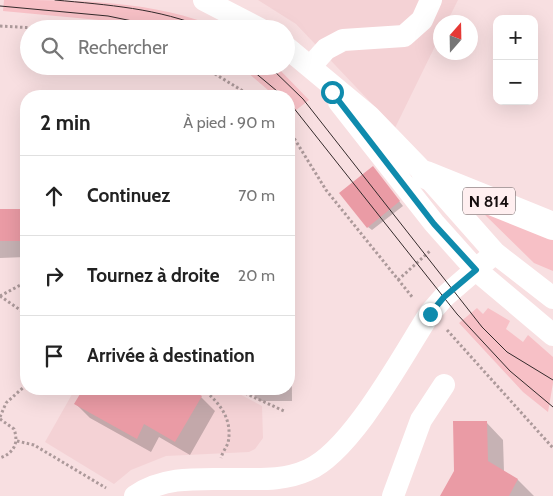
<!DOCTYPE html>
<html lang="fr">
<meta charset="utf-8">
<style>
body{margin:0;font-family:Cabin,sans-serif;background:#f6f6f6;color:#222}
.controls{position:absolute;right:15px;top:15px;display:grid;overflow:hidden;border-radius:10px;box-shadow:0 5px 20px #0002}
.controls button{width:45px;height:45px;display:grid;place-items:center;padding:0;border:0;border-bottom:1px solid #e0e0e0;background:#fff;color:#222;font:25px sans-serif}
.compass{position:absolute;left:433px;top:15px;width:45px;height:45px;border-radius:50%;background:#fff;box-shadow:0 5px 20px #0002;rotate:20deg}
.stop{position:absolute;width:15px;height:15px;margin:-11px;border:4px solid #0f8bad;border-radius:50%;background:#fff}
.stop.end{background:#0f8bad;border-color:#fff;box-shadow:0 1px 5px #0008}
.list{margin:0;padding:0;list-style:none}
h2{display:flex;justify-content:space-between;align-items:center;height:65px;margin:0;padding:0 20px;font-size:21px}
h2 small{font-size:16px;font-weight:400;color:#767676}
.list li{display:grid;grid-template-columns:32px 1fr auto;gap:15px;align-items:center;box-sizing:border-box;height:80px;padding:0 20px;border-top:1px solid #e0e0e0}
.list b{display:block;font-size:19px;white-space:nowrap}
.list em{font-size:16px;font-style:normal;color:#767676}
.icon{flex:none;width:28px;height:28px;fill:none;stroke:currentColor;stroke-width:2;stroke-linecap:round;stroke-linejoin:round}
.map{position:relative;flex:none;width:553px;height:496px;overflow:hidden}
.search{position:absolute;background:#fff;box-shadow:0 5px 20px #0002;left:20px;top:20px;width:275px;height:55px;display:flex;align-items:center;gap:12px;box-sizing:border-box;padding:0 18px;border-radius:28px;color:#767676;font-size:19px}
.panel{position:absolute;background:#fff;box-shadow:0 5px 20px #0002;left:20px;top:90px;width:275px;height:305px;border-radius:20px}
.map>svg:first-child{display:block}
.built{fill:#f4d2d5}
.green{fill:#f7c0c6}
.shadow{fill:#0003}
.building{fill:#ea9ba5}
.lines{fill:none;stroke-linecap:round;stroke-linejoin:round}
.path{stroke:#ac999a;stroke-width:3;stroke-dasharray:2.5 2.5;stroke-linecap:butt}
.minor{stroke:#fff;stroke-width:22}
.highway{stroke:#fff;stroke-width:28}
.tram{stroke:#342a2b;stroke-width:1}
.route{stroke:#0f8bad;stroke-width:6}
.labels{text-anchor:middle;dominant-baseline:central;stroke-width:5;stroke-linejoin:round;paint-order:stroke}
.shield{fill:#ffeff0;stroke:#5b5152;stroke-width:1}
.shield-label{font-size:16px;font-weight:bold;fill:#150d0e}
</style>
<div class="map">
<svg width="553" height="496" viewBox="0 0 553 496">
<rect width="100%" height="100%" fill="#f8dfe1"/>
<path class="built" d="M 258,0 L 458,0 L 447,22 L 440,22 L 440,36 L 395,128 L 296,24 Z
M 75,389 L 230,389 L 262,406 L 263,438 L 255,449 L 249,452 L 166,456 L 131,470 L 114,484 L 45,442 Z"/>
<path class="green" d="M 4,0 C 77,0 154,0 222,29 L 151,29 L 120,22 L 3,11 Z
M 240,66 L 276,66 L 309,100 L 291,114 L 289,111 L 289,96 L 275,96 Z
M 478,208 L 553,234 L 553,271 L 534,263 Z
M 477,308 L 483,314 L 488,308 L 510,321 L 506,329 L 523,342 L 528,335 L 553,357 L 553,383 L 548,412 L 523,392 L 459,323 Z"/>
<path class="shadow" d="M 376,172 L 403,206 L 372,230 L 368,227 Z
M 0,210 L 26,210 L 26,257 L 0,258 Z
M 289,267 L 291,270 L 292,401 L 260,401 L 248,389 L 289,389 Z
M 85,389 L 187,389 L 201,397 L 215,411 L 190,455 L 159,437 L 151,452 L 90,418 L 76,404 Z
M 486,422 L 503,440 L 504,472 L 518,480 L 534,496 L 441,496 Z"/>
<path class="building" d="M 373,166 L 400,201 L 367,228 L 339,193 Z
M 0,209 L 26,209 L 26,241 L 0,241 Z
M 83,389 L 189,389 L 202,396 L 175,442 L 144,424 L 137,439 L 74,404 Z
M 453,421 L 487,421 L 488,461 L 518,479 L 509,496 L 440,496 L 454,471 Z"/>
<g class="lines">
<path class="path" d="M 0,26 L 52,29
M 202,66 L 251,96
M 289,130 L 326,190 L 413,298
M 398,280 L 430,251
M 0,296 L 26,314
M 0,296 L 26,282
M 447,330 L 553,448
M 202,389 C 220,402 233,420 228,443 C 226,448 222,453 221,458
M 236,389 L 284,411
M 0,417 L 6,403 L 26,385
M 0,419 L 14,429 C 19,443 14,453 0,458
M 17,441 L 34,445 L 106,488"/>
<path class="minor" d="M 204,0 L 260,29
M 286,47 L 369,116 L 426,175 L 495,253 L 553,298
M 310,67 L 326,49 L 343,40 L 404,36 L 422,20 L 431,0
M 339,102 L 434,223 L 476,270 L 553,335
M 135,496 C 164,476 199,479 233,479 C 259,479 284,481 308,470 C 352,451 403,355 430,313 L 444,297 L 495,253
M 393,496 L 421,420 L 444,385"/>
<path class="highway" d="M 426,175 L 553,226"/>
<path class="tram" d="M 55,0 C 108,5 158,8 208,29
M 0,6 L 108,16 L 171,29
M 247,66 L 283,96
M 269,66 L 303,99 L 482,327 L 507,352 L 553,380
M 289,102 L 457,314 L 510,371 L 553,407"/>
</g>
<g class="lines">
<path class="route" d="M 332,92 L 434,224 L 476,270 L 444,297 L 430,314"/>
</g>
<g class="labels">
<rect class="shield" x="463" y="187.5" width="52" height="27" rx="4"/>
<g class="shield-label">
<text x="489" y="201">N 814</text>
</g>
</g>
</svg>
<div class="controls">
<button>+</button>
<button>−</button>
</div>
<svg class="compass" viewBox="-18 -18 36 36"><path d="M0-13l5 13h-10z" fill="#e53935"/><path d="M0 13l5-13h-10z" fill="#767676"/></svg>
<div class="stop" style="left:332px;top:92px"></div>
<div class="stop end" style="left:430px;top:314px"></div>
<div class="search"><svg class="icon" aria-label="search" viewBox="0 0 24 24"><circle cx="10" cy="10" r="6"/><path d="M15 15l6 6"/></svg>Rechercher</div>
<section class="panel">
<h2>2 min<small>À pied · 90 m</small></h2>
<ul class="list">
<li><svg class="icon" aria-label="ahead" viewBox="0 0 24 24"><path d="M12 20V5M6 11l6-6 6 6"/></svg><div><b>Continuez</b></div><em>70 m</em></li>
<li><svg class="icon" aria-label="right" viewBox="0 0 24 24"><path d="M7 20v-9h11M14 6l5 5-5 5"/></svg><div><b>Tournez à droite</b></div><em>20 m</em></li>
<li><svg class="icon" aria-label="arrive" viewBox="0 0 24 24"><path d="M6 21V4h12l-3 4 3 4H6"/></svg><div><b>Arrivée à destination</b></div></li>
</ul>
</section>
</div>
